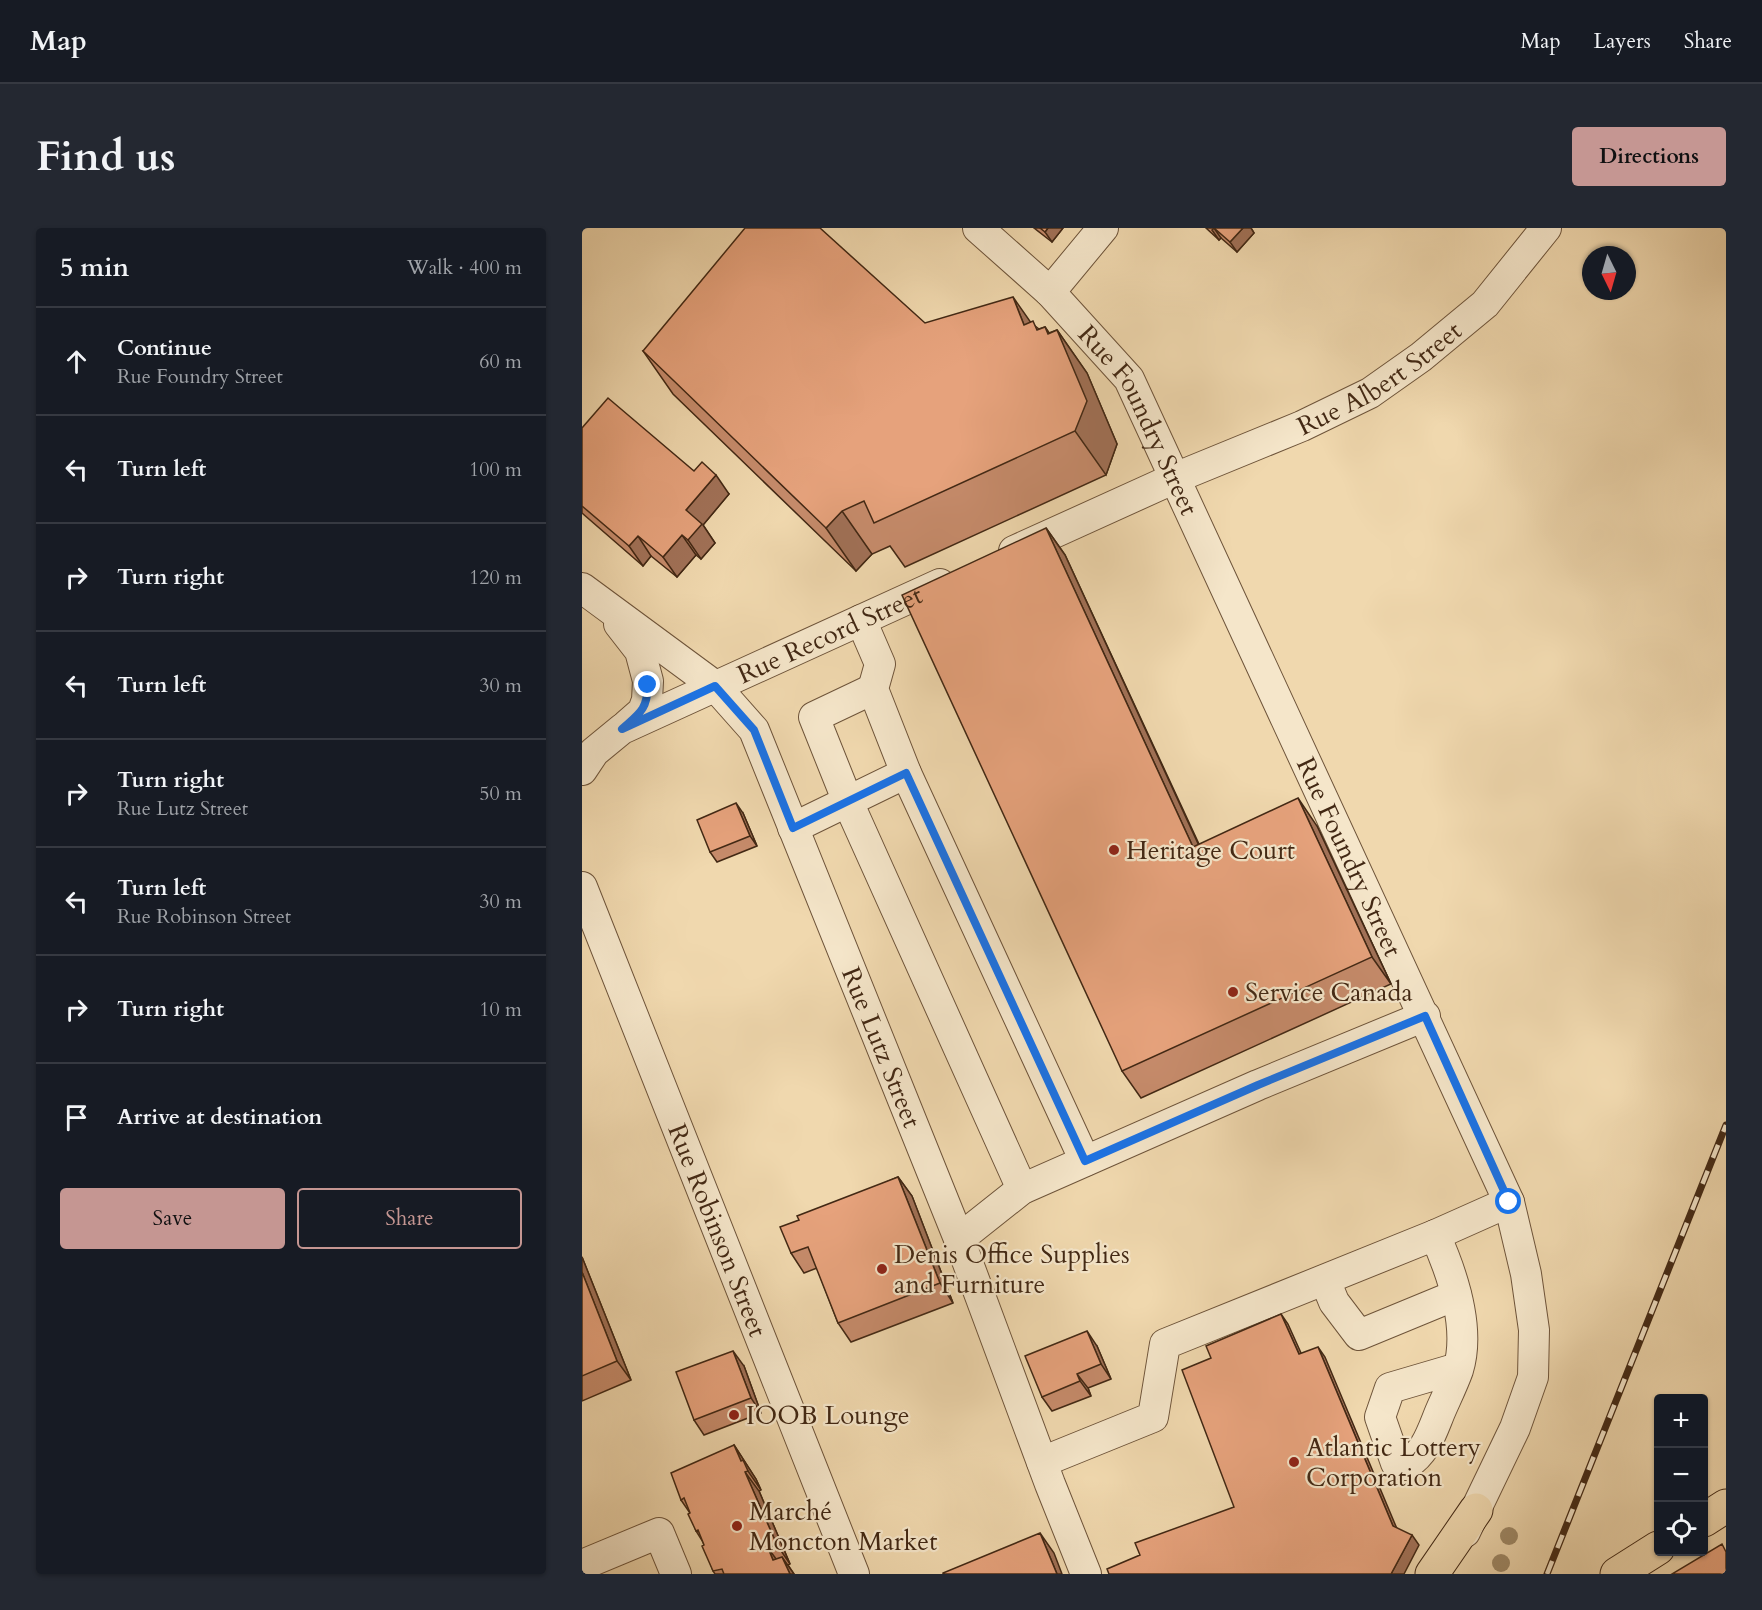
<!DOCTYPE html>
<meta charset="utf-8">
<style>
body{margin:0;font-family:Cardo,serif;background:#242831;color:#f1f3f6}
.controls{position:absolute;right:18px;bottom:18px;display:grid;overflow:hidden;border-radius:6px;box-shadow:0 2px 4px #0004}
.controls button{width:54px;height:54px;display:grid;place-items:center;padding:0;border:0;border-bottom:2px solid #363941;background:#171b24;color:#f1f3f6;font:30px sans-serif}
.compass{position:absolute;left:1000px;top:18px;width:54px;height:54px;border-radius:50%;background:#171b24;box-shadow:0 2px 4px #0004;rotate:175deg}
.stop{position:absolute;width:18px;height:18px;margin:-14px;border:4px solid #1a73e8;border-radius:50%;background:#fff}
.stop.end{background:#1a73e8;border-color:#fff;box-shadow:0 2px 6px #0008}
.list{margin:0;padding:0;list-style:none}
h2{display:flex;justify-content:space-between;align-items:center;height:78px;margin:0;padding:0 24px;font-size:26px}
h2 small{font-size:20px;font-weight:400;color:#9ea1a6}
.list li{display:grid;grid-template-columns:39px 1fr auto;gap:18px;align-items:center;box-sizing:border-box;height:108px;padding:0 24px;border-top:2px solid #363941}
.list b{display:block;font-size:22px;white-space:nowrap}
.list p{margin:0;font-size:20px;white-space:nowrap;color:#9ea1a6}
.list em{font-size:20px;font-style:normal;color:#9ea1a6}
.actions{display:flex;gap:12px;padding:18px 24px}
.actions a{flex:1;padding:14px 0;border:2px solid #c59692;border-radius:6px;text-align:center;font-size:21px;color:#c59692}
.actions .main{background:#c59692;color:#111}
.icon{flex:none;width:33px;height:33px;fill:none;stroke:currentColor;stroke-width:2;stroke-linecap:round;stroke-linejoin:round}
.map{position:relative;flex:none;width:1144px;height:1346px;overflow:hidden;border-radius:6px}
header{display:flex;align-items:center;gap:36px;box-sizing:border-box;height:84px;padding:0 30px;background:#171b24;border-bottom:2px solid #363941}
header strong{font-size:28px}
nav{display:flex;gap:33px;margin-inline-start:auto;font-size:21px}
.intro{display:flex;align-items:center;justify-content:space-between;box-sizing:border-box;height:144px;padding:0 36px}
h1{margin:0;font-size:42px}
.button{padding:15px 27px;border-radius:6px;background:#c59692;color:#111;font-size:21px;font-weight:700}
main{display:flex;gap:36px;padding:0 36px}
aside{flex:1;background:#171b24;border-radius:6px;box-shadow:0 2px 4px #0004}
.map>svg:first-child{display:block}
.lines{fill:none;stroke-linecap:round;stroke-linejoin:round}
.minor-casing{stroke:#6e543a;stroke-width:32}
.major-casing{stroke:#422814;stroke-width:35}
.minor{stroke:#f5e6ca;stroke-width:30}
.major{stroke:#f0d8ae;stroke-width:33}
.rail-casing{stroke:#422814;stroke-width:7}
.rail{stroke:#f5e6ca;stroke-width:4.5;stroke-dasharray:14;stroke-linecap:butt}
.tree{fill:#9e8866}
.wall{fill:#c68b6b;stroke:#422814;stroke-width:1.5}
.shaded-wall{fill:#a17157;stroke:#422814;stroke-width:1.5}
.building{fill:#e6a27c;stroke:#422814;stroke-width:1.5}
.route{stroke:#1a73e8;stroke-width:8}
.poi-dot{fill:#8f2418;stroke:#f5e6ca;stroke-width:2}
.labels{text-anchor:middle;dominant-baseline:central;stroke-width:4.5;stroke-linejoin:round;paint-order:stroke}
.street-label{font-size:26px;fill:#422814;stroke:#f5e6ca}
.poi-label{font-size:26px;fill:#422814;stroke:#f5e6ca;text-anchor:start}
</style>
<header>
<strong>Map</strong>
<nav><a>Map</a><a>Layers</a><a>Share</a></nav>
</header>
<div class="intro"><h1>Find us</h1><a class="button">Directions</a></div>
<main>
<aside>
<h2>5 min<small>Walk · 400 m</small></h2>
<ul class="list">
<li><svg class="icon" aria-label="ahead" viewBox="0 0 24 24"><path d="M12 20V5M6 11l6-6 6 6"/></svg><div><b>Continue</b><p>Rue Foundry Street</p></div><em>60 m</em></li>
<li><svg class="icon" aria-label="left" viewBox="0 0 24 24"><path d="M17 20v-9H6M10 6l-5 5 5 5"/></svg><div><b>Turn left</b></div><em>100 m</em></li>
<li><svg class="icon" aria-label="right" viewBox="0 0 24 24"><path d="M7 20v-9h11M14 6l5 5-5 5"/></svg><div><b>Turn right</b></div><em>120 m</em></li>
<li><svg class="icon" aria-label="left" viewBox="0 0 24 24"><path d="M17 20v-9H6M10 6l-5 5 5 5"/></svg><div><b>Turn left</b></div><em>30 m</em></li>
<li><svg class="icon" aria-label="right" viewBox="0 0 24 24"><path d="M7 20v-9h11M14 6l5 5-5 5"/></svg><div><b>Turn right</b><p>Rue Lutz Street</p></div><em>50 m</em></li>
<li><svg class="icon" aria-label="left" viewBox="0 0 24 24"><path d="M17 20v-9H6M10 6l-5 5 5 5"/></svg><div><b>Turn left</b><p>Rue Robinson Street</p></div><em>30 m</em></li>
<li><svg class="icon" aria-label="right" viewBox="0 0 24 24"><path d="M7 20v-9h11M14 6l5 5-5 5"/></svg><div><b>Turn right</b></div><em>10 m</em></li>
<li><svg class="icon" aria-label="arrive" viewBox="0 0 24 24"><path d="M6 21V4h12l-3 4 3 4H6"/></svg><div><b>Arrive at destination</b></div></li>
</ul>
<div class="actions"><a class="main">Save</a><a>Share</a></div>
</aside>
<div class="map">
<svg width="1144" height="1346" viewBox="0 0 1144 1346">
<rect width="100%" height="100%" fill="#f0d8ae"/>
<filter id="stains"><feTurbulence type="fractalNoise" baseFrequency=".00333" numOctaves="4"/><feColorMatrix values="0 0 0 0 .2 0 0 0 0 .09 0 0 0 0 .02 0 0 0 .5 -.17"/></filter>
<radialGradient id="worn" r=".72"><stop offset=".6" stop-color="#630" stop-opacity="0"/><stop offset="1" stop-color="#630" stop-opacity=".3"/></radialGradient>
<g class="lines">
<g class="minor-casing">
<g id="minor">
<path id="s1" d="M 396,0 L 468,64 L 547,151 L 927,974 L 944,1046 L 952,1102 L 951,1149 L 933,1200 L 883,1304"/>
<path d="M 468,64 L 521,0"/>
<path id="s2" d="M 432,323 L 593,250 L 720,198 L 788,165 L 839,129 L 903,76 L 964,0"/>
<path id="s3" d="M 0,360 L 133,458 L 172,502 L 377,1011 L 468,1256 L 504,1346"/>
<path d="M 279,392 L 298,436 L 291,461 L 324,545 L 503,933"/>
<path d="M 37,396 L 58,423 L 66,453 L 65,472 L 61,483 L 45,497"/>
<path d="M 291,461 L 232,489 L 266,574 L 440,961"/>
<path id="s4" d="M 0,542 L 12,524 L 40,501 L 358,356"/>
<path d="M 211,600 L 324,545"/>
<path id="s5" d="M 0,659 L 272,1346"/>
<path d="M 853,1007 C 870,1045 889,1100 876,1142 C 871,1156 864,1170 858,1184 C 849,1206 844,1224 824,1237 L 814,1235 L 798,1189 L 808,1160 L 876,1140"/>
<path d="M 377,1011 L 440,961 L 676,857 L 843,788"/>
<path d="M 743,1052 L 752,1074 L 777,1107 L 874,1067"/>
<path d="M 460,1234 L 571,1189 L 583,1116 L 853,1007 L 927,974"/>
<path d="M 0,1337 L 77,1305 L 94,1346"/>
</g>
</g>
<g class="major-casing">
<path id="major" d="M 1122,1292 L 1144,1278
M 850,1346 L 894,1282
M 1035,1346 L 1076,1320"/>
</g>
<use href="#minor" class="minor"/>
<use href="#major" class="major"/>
<g class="rail-casing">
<path id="rail" d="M 965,1346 L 1144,897"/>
</g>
<use href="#rail" class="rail"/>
</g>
<g class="tree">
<circle cx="927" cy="1308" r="9"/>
<circle cx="919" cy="1335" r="9"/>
</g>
<path class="wall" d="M 452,0 L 481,0 L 470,14 Z
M 624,0 L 669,0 L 672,5 L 655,24 L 639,10 L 637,12 Z
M 448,94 L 457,101 L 463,99 L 467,105 L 475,102 L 505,145 L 535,216 L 524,247 L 323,339 L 308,318 L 290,326 L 274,343 L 91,166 L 61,123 Z
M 0,200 L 112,243 L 147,266 L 121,297 L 133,315 L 119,331 L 114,327 L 95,349 L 69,328 L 61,338 L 0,285 Z
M 464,300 L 483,327 L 617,616 L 735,598 L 809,756 L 559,870 L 540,843 Z
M 161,585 L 175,618 L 135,634 L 128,624 Z
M 316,949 L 330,968 L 371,1075 L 269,1114 L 256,1095 L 235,1040 L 222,1045 L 209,1025 L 217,992 Z
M 0,1029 L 49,1152 L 0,1173 Z
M 515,1118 L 529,1151 L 506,1160 L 509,1168 L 470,1183 L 460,1169 Z
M 162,1138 L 179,1185 L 122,1207 L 112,1192 Z
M 152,1217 L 174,1251 L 179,1262 L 177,1263 L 208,1336 L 206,1337 L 212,1346 L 133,1346 L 131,1343 L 121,1314 L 114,1303 L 108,1285 L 99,1272 Z"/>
<path class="shaded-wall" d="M 466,0 L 481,0 L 470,14 L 463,4 Z
M 632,0 L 639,10 L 637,12 L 630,2 Z
M 661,0 L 669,0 L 672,5 L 655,24 L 648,14 Z
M 431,69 L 461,112 L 442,97 Z
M 463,99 L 489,137 L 475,102 L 505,145 L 535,216 L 524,247 L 493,203 L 466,106 Z
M 134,247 L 147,266 L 121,297 L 133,315 L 119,331 L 106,312 L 104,282 Z
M 260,283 L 290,326 L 274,343 L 244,300 Z
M 464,300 L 483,327 L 630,646 L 611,619 Z
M 100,307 L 114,327 L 95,349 L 81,329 Z
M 56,308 L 69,328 L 61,338 L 47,318 Z
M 716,570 L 735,598 L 809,756 L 790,729 Z
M 154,575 L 161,585 L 175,618 L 168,608 Z
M 316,949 L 330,968 L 371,1075 L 358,1055 Z
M 0,1029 L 49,1152 L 35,1133 L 0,1044 Z
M 699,1086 L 706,1096 L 724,1136 L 717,1126 Z
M 505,1103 L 515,1118 L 529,1151 L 519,1136 Z
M 736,1119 L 743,1129 L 818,1308 L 811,1298 Z
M 151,1123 L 162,1138 L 179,1185 L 169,1170 Z
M 495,1146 L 506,1160 L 509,1168 L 498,1153 Z
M 152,1217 L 174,1251 L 179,1262 L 159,1233 Z
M 163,1244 L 177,1263 L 208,1336 L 195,1317 Z
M 458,1305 L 472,1325 L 480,1346 L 475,1346 Z
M 830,1307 L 837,1317 L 822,1346 L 809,1346 Z
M 186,1320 L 200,1339 L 191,1332 Z
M 200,1329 L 212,1346 L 208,1346 Z"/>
<path class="building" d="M 163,0 L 238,0 L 343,95 L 431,69 L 442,97 L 451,93 L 455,102 L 463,99 L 466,106 L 475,102 L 505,173 L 493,203 L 292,295 L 282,273 L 260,283 L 244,300 L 61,123 Z
M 458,0 L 466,0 L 463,4 Z
M 632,0 L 661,0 L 648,14 Z
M 26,170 L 112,243 L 120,234 L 134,247 L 104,282 L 120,296 L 106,312 L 100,307 L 81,329 L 56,308 L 47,318 L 0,278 L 0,200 Z
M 464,300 L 611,619 L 716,570 L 790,729 L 540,843 L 320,367 Z
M 154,575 L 168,608 L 128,624 L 115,592 Z
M 316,949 L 358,1055 L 256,1095 L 226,1019 L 209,1025 L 198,999 L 217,992 L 215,988 Z
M 0,1044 L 35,1133 L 0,1148 Z
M 699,1086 L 717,1126 L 736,1119 L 811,1298 L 830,1307 L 809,1346 L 527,1346 L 525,1341 L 558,1327 L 553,1315 L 652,1279 L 600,1142 L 629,1130 L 624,1118 Z
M 505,1103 L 519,1136 L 495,1146 L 498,1153 L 460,1169 L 443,1128 Z
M 151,1123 L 169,1170 L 112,1192 L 94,1144 Z
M 152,1217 L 159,1233 L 161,1232 L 166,1243 L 163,1244 L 195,1317 L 186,1320 L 191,1332 L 200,1329 L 208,1346 L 142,1346 L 140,1341 L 131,1343 L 120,1318 L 122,1317 L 116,1302 L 114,1303 L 106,1286 L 108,1285 L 102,1270 L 99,1272 L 89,1245 Z
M 458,1305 L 475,1346 L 361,1346 L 361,1345 Z
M 1140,1316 L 1144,1324 L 1144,1346 L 1090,1346 Z"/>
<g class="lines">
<path class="route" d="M 66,457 C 65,482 58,485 40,501 L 133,458 L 172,502 L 211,600 L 324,545 L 503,933 L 676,857 L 843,788 L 927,974"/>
</g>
<g class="poi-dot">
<circle cx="532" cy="622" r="6"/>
<circle cx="651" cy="764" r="6"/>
<circle cx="300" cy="1041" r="6"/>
<circle cx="152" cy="1187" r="6"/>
<circle cx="712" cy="1234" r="6"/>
<circle cx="155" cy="1298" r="6"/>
</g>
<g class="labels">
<g class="street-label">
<text stroke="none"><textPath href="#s2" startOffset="405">Rue Albert Street</textPath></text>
<text stroke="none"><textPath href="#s1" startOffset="254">Rue Foundry Street</textPath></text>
<text stroke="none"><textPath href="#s4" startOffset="286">Rue Record Street</textPath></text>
<text stroke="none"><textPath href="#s1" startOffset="740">Rue Foundry Street</textPath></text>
<text stroke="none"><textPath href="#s3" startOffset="566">Rue Lutz Street</textPath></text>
<text stroke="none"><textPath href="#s5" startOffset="369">Rue Robinson Street</textPath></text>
</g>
<g class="poi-label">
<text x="544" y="622">Heritage Court</text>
<text x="663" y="764">Service Canada</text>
<text x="312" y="1026">Denis Office Supplies<tspan x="312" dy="30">and Furniture</tspan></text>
<text x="164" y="1187">IOOB Lounge</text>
<text x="724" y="1219">Atlantic Lottery<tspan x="724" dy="30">Corporation</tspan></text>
<text x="167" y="1283">Marché<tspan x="167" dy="30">Moncton Market</tspan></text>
</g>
</g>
<rect width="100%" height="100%" filter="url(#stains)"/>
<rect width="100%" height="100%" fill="url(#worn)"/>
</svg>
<div class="controls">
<button>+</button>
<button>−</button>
<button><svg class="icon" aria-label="locate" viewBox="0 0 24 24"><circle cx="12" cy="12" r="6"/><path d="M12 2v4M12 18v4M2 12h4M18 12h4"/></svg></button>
</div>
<svg class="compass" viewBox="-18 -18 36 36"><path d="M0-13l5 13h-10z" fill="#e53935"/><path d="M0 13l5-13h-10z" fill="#9ea1a6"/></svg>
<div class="stop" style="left:927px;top:974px"></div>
<div class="stop end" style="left:66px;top:457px"></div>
</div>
</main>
